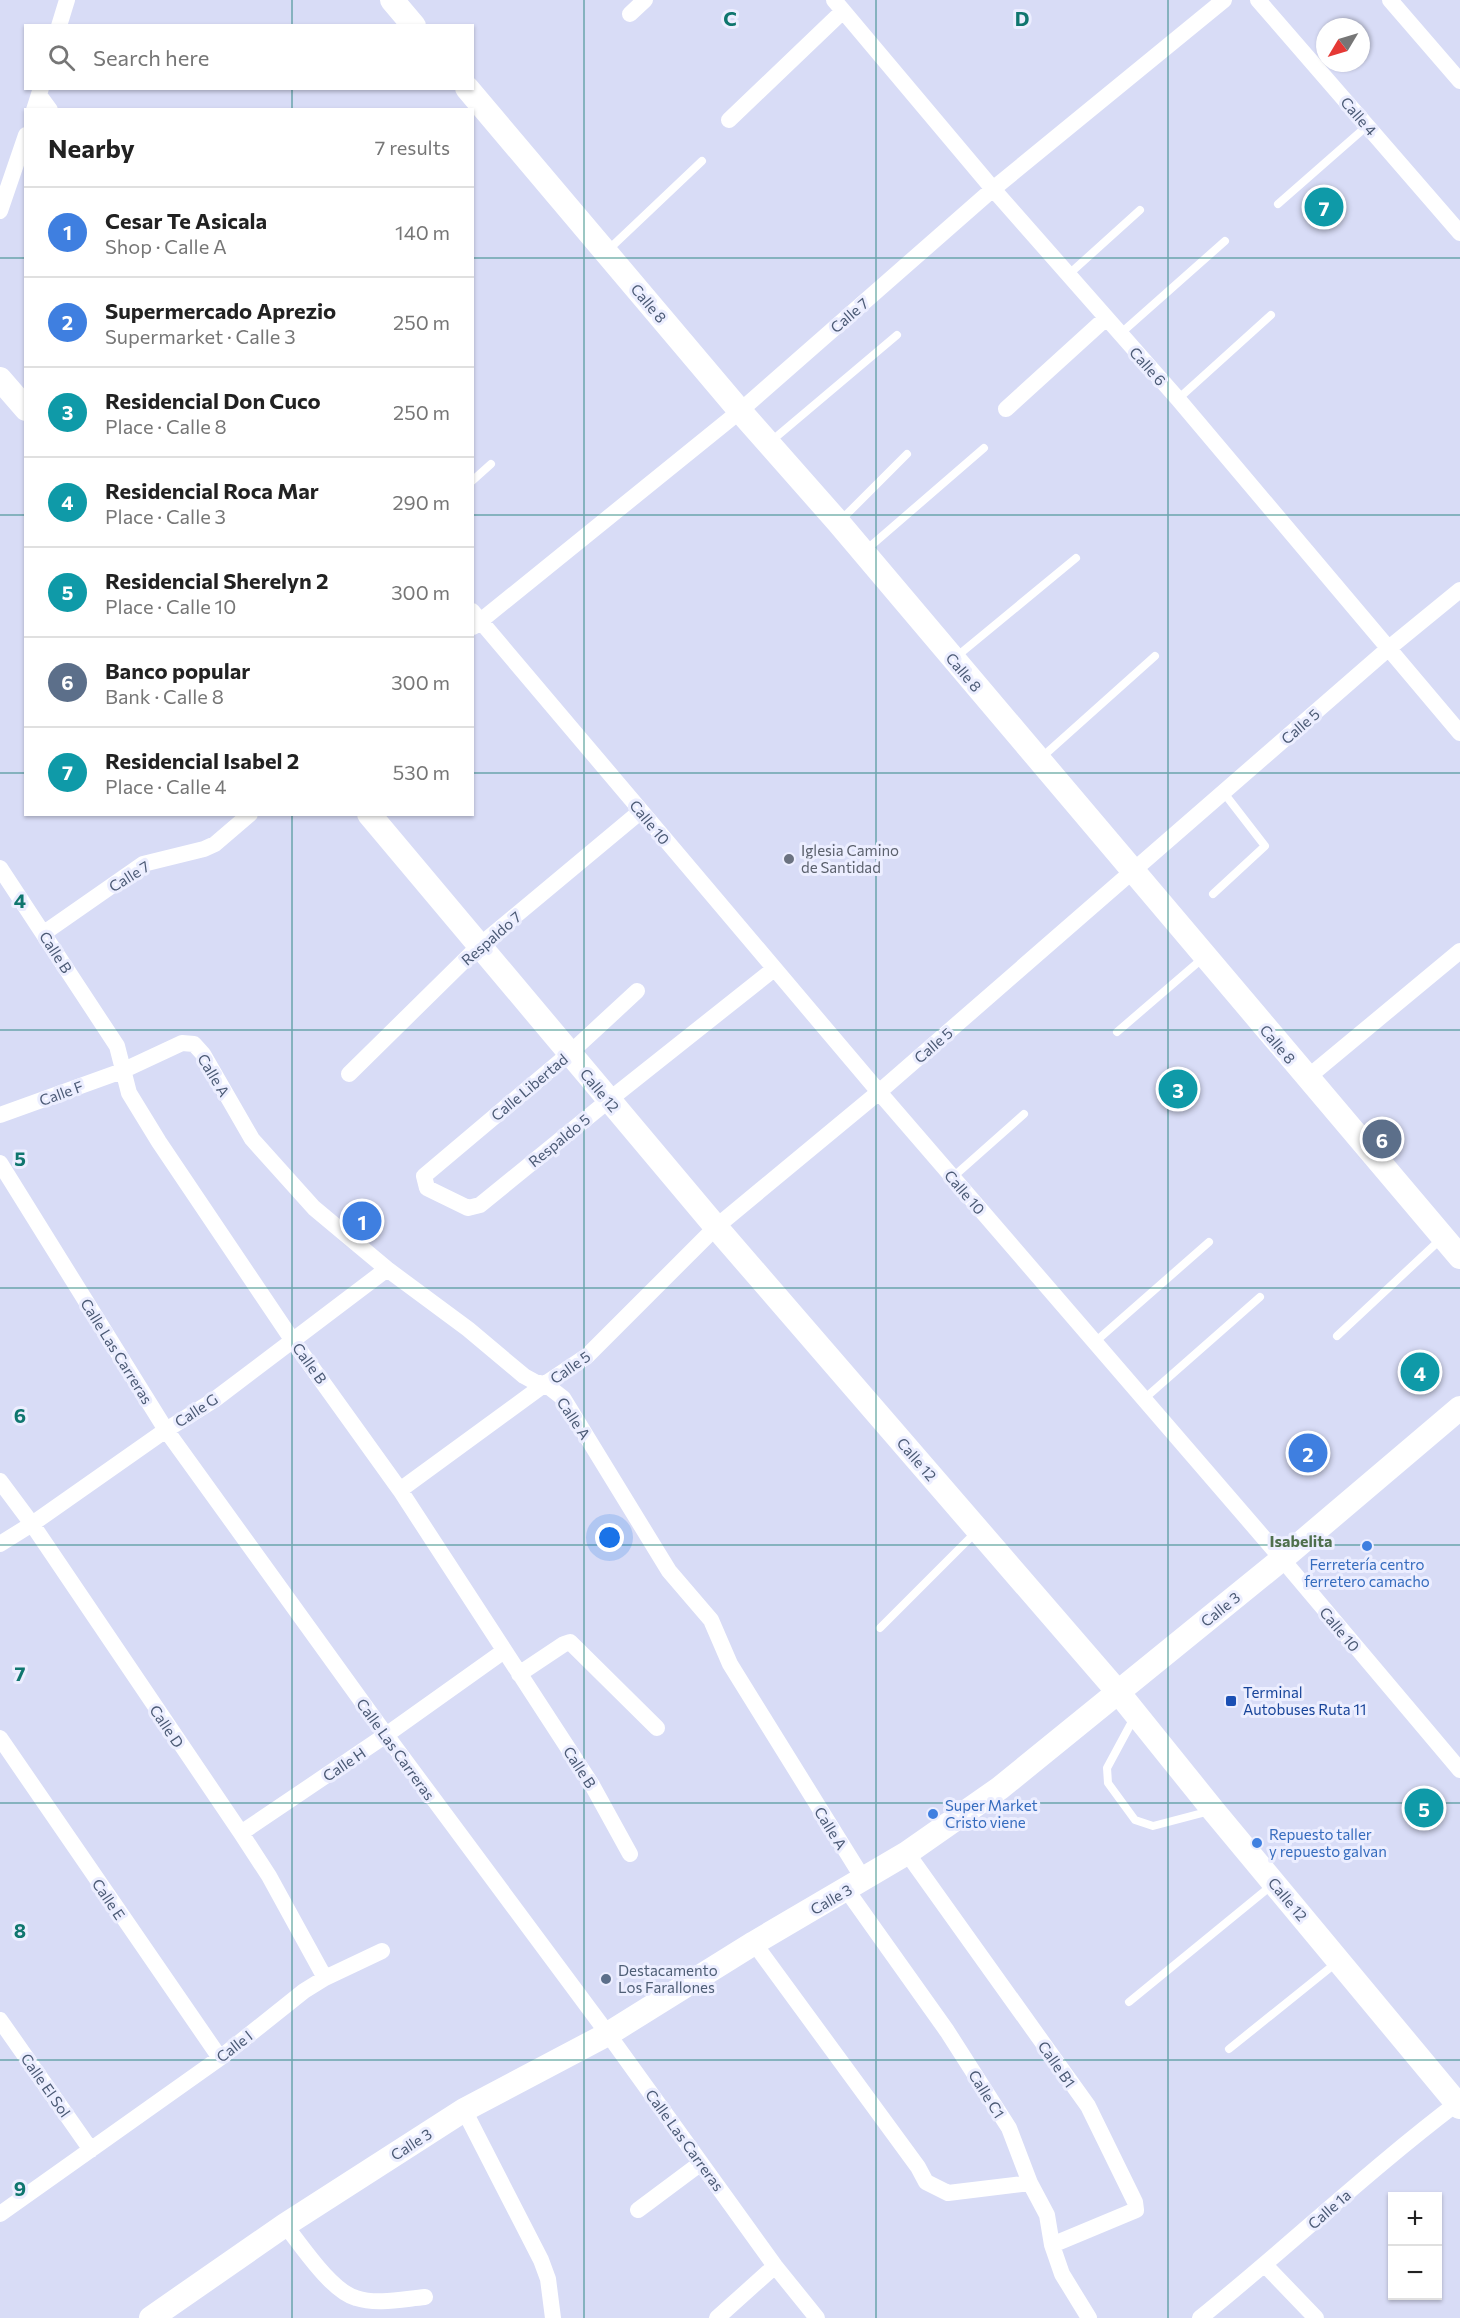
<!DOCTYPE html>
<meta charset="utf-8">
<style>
body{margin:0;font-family:Commissioner,sans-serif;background:#f2f2f2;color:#222}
.controls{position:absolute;right:18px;bottom:18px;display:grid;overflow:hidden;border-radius:0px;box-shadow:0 2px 4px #0004}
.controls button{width:54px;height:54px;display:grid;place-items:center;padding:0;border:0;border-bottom:2px solid #e0e0e0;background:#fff;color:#222;font:30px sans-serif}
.compass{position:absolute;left:1316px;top:18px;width:54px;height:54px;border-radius:50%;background:#fff;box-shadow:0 2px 4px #0004;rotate:232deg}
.you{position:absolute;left:610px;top:1538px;width:21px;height:21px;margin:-15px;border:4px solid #fff;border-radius:50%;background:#1a73e8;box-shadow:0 0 0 9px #1a73e833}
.badge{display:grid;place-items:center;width:39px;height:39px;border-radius:50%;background:#4d97e4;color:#fff;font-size:20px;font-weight:700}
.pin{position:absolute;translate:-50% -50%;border:3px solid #fff;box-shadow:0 2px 6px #0006}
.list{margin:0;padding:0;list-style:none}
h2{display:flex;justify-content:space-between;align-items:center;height:78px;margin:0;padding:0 24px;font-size:26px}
h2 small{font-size:20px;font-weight:400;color:#767676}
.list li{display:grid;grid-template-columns:39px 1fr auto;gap:18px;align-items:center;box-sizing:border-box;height:90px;padding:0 24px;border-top:2px solid #e0e0e0}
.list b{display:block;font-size:22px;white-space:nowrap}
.list p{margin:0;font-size:20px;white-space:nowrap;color:#767676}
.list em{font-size:20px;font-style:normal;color:#767676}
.icon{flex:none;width:33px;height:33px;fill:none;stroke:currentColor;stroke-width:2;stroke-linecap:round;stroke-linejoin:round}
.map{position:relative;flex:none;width:1460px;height:2318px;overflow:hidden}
.search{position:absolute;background:#fff;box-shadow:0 2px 4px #0004;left:24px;top:24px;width:450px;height:66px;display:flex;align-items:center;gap:15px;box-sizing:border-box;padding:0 21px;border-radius:0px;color:#767676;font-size:22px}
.panel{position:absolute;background:#fff;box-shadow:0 2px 4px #0004;left:24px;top:108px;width:450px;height:708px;border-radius:0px}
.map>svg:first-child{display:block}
.residential{fill:#d8dcf6;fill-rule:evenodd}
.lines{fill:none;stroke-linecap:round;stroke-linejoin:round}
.lane{stroke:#fff;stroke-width:8}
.street{stroke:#fff;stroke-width:16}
.secondary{stroke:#fff;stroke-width:24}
.grid{fill:none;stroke:#0f766e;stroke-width:1.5;stroke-opacity:0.55}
.worship-dot{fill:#6b7280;stroke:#eceeff;stroke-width:2}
.shop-dot{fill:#3f7fe0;stroke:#eceeff;stroke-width:2}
.transit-dot{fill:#1a4fb4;stroke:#eceeff;stroke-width:2}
.service-dot{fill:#5c6f8a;stroke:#eceeff;stroke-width:2}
.labels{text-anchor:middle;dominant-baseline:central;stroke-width:6;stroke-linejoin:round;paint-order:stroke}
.street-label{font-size:15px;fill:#4b5a75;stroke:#eceeff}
.worship-label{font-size:15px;fill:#5b616d;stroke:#eceeff;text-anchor:start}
.shop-label{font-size:15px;fill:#366cbe;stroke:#eceeff;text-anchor:start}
.transit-label{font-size:15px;fill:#164399;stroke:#eceeff;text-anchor:start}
.service-label{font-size:15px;fill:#4e5e75;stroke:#eceeff;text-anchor:start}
.neighbourhood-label{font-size:16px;font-weight:bold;fill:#4f704d;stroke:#eceeff}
.grid-label{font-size:20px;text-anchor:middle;font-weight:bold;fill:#0f766e;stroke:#eceeff;stroke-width:6;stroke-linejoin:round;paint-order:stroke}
</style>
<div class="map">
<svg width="1460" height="2318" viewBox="0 0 1460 2318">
<rect width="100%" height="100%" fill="#e6e8fc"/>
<path class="residential" d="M 0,0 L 1460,0 L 1460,2318 L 0,2318 ZM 26,26 L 472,26 L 472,88 L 26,88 ZM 1325,27 L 1361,27 L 1361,63 L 1325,63 ZM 26,110 L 472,110 L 472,814 L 26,814 ZM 1392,2196 L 1438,2196 L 1438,2296 L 1392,2296 Z"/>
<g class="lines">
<path class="lane" d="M 1278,204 L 1367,126
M 606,252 L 702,161
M 1068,275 L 1140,210
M 1120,334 L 1225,241
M 1178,399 L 1271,315
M 769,443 L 897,335
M 472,481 L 491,464
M 841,520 L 907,454
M 866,550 L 984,448
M 956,657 L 1076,558
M 1041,758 L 1155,656
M 1213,894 L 1265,846 L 1224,793
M 1117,1032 L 1203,958
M 953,1177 L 1024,1114
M 1337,1336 L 1442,1238
M 1095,1342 L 1209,1242
M 1144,1399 L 1260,1297
M 880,1628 L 977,1531
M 1135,1716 L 1107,1768 L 1108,1783 L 1135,1820 L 1153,1826 L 1210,1811
M 1129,2002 L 1272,1885
M 1229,2049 L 1336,1963"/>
<path class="street" d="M 834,0 L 993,189 L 1178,399 L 1460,733
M 1258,0 L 1460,233
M 1390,0 L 1460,81
M 630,14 L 645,0
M 59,26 L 67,0
M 39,95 L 50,110
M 34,110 L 41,88
M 729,120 L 843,11
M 0,211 L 26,135
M 1006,409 L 1105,319
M 472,611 L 879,1092 L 1282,1559 L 1460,1770
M 473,627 L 740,411 L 993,189 L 1224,0
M 0,868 L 117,1046 L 129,1093 L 159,1142 L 293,1341 L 400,1490 L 592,1785 L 630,1854
M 44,933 L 143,864 L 204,849 L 215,844 L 250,814
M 637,991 L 570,1053 L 424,1176 L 427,1188 L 468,1208 L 480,1205 L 609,1100 L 774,969
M 349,1074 L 479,946 L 641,811
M 1307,1078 L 1460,951
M 0,1115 L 122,1071 L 182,1043 L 194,1044 L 203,1054 L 252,1139 L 314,1208 L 387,1269 L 468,1329 L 524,1376 L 535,1382 L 545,1384 L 563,1398 L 669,1571 L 711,1620 L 730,1664 L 864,1880
M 0,1163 L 166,1430 L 386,1735 L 608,2034 L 775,2266 L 817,2318
M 0,1481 L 32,1524 L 241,1833 L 269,1876 L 325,1978
M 400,1490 L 545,1384 L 587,1356 L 716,1227 L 879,1092 L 1389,648 L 1460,590
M 0,1544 L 32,1524 L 166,1430 L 214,1400 L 387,1269
M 519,1674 L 564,1644 L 570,1642 L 657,1728
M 0,1738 L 220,2058
M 241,1833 L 386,1735 L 504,1651
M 907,1853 L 1088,2106 L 1135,2202 L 1136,2210 L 1052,2245
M 846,1889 L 947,2031 L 1009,2128 L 1030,2183 L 1047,2215 L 1052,2245 L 1062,2274 L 1089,2318
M 754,1943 L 918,2167 L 926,2182 L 948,2193 L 1030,2183
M 0,2020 L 91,2150
M 464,2110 L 541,2260 L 548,2279 L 553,2318
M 638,2210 L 701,2163
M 0,2214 L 220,2058 L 304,1991 L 325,1978 L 382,1951
M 285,2225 C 301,2245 331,2291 356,2298 C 377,2305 403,2299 425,2297
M 1265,2265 L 1316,2318
M 717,2318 L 775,2266
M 1200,2318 C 1288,2247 1370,2169 1460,2101"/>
<path class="secondary" d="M 392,0 L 414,26
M 467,88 L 740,411 L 838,522 L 1460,1257
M 0,379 L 26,409
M 369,814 L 716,1227 L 1118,1692 L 1213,1810 L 1460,2107
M 151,2318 L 285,2225 L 464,2110 L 608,2034 L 754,1943 L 907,1853 L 1000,1788 L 1282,1559 L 1460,1408"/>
</g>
<path class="grid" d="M 292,0 L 292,26M 584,0 L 584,2318M 876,0 L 876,2318M 1168,0 L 1168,2318M 292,88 L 292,110M 0,258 L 26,258M 472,258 L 1460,258M 0,515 L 26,515M 472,515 L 1460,515M 0,773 L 26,773M 472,773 L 1460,773M 292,814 L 292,2318M 0,1030 L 1460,1030M 0,1288 L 1460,1288M 0,1545 L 1460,1545M 0,1803 L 1460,1803M 0,2060 L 1460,2060"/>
<circle class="worship-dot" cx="789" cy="859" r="6"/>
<g class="shop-dot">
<circle cx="1367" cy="1546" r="6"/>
<circle cx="933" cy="1814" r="6"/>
<circle cx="1257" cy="1843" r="6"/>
</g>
<rect class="transit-dot" x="1225" y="1695" width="12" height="12" rx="3"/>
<circle class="service-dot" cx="606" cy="1979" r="6"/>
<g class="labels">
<g class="street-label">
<text transform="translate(1359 116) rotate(49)">Calle 4</text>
<text transform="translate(649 303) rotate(50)">Calle 8</text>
<text transform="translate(849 315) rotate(-41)">Calle 7</text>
<text transform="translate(1148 366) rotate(48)">Calle 6</text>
<text transform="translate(964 672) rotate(50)">Calle 8</text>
<text transform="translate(1300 726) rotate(-41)">Calle 5</text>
<text transform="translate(650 822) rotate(50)">Calle 10</text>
<text transform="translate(129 876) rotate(-32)">Calle 7</text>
<text transform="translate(491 938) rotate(-41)">Respaldo 7</text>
<text transform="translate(56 952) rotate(57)">Calle B</text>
<text transform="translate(1278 1044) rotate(50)">Calle 8</text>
<text transform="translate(933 1045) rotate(-41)">Calle 5</text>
<text transform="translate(214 1075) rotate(59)">Calle A</text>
<text transform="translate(529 1087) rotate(-40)">Calle Libertad</text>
<text transform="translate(600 1090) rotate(50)">Calle 12</text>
<text transform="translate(61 1093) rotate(-20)">Calle F</text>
<text transform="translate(559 1140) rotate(-39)">Respaldo 5</text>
<text transform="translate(965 1192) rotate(49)">Calle 10</text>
<text transform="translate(117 1351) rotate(58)">Calle Las Carreras</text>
<text transform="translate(310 1363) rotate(54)">Calle B</text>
<text transform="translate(570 1367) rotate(-35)">Calle 5</text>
<text transform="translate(196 1410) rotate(-33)">Calle G</text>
<text transform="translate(574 1418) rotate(56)">Calle A</text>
<text transform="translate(917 1459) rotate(49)">Calle 12</text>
<text transform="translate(1220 1609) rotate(-39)">Calle 3</text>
<text transform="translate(1340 1629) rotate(50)">Calle 10</text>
<text transform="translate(167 1726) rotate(56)">Calle D</text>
<text transform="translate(396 1749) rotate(54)">Calle Las Carreras</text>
<text transform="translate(344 1764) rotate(-34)">Calle H</text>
<text transform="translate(580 1767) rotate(57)">Calle B</text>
<text transform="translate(831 1828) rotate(58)">Calle A</text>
<text transform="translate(109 1899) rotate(56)">Calle E</text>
<text transform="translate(831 1899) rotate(-30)">Calle 3</text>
<text transform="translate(1288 1899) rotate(50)">Calle 12</text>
<text transform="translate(234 2046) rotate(-38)">Calle I</text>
<text transform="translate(1057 2064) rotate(55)">Calle B1</text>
<text transform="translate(46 2085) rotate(55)">Calle El Sol</text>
<text transform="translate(987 2094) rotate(58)">Calle C1</text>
<text transform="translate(685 2140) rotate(54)">Calle Las Carreras</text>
<text transform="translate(411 2144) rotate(-33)">Calle 3</text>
<text transform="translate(1329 2209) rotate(-41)">Calle 1a</text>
</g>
<g class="worship-label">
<text x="801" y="850">Iglesia Camino<tspan x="801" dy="17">de Santidad</tspan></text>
</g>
<g class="shop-label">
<text x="1367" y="1564" text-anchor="middle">Ferretería centro<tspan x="1367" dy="17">ferretero camacho</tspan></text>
<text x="945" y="1805">Super Market<tspan x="945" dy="17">Cristo viene</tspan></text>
<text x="1269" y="1834">Repuesto taller<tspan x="1269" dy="17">y repuesto galvan</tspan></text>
</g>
<g class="transit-label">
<text x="1243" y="1692">Terminal<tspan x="1243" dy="17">Autobuses Ruta 11</tspan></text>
</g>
<g class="service-label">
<text x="618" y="1970">Destacamento<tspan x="618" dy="17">Los Farallones</tspan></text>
</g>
<g class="neighbourhood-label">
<text x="1301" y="1540">Isabelita</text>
</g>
</g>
<g class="grid-label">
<text x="730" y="26">C</text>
<text x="1022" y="26">D</text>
<text x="20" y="908">4</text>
<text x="20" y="1166">5</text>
<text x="20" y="1423">6</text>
<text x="20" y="1681">7</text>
<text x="20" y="1938">8</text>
<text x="20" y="2196">9</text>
</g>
</svg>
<div class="controls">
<button>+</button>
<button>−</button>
</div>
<svg class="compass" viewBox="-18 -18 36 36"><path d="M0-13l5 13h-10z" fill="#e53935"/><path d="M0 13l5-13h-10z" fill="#767676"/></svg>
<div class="you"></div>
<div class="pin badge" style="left:362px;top:1221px;background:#3f7fe0">1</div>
<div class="pin badge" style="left:1308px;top:1453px;background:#3f7fe0">2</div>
<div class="pin badge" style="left:1178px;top:1089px;background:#0f9aa8">3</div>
<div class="pin badge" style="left:1420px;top:1372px;background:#0f9aa8">4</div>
<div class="pin badge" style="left:1424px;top:1808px;background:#0f9aa8">5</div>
<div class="pin badge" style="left:1382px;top:1139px;background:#5c6f8a">6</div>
<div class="pin badge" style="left:1324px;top:207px;background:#0f9aa8">7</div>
<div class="search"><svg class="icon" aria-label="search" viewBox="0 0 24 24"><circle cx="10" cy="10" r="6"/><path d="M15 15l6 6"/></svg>Search here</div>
<section class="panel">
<h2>Nearby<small>7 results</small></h2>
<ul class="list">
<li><span class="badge" style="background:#3f7fe0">1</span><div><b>Cesar Te Asicala</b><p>Shop · Calle A</p></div><em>140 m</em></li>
<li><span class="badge" style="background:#3f7fe0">2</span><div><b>Supermercado Aprezio</b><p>Supermarket · Calle 3</p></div><em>250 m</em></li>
<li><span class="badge" style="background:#0f9aa8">3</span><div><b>Residencial Don Cuco</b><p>Place · Calle 8</p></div><em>250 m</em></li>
<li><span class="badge" style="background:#0f9aa8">4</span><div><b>Residencial Roca Mar</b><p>Place · Calle 3</p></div><em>290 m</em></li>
<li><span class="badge" style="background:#0f9aa8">5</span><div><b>Residencial Sherelyn 2</b><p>Place · Calle 10</p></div><em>300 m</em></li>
<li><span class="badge" style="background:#5c6f8a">6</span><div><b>Banco popular</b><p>Bank · Calle 8</p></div><em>300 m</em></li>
<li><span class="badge" style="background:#0f9aa8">7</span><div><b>Residencial Isabel 2</b><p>Place · Calle 4</p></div><em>530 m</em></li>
</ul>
</section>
</div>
